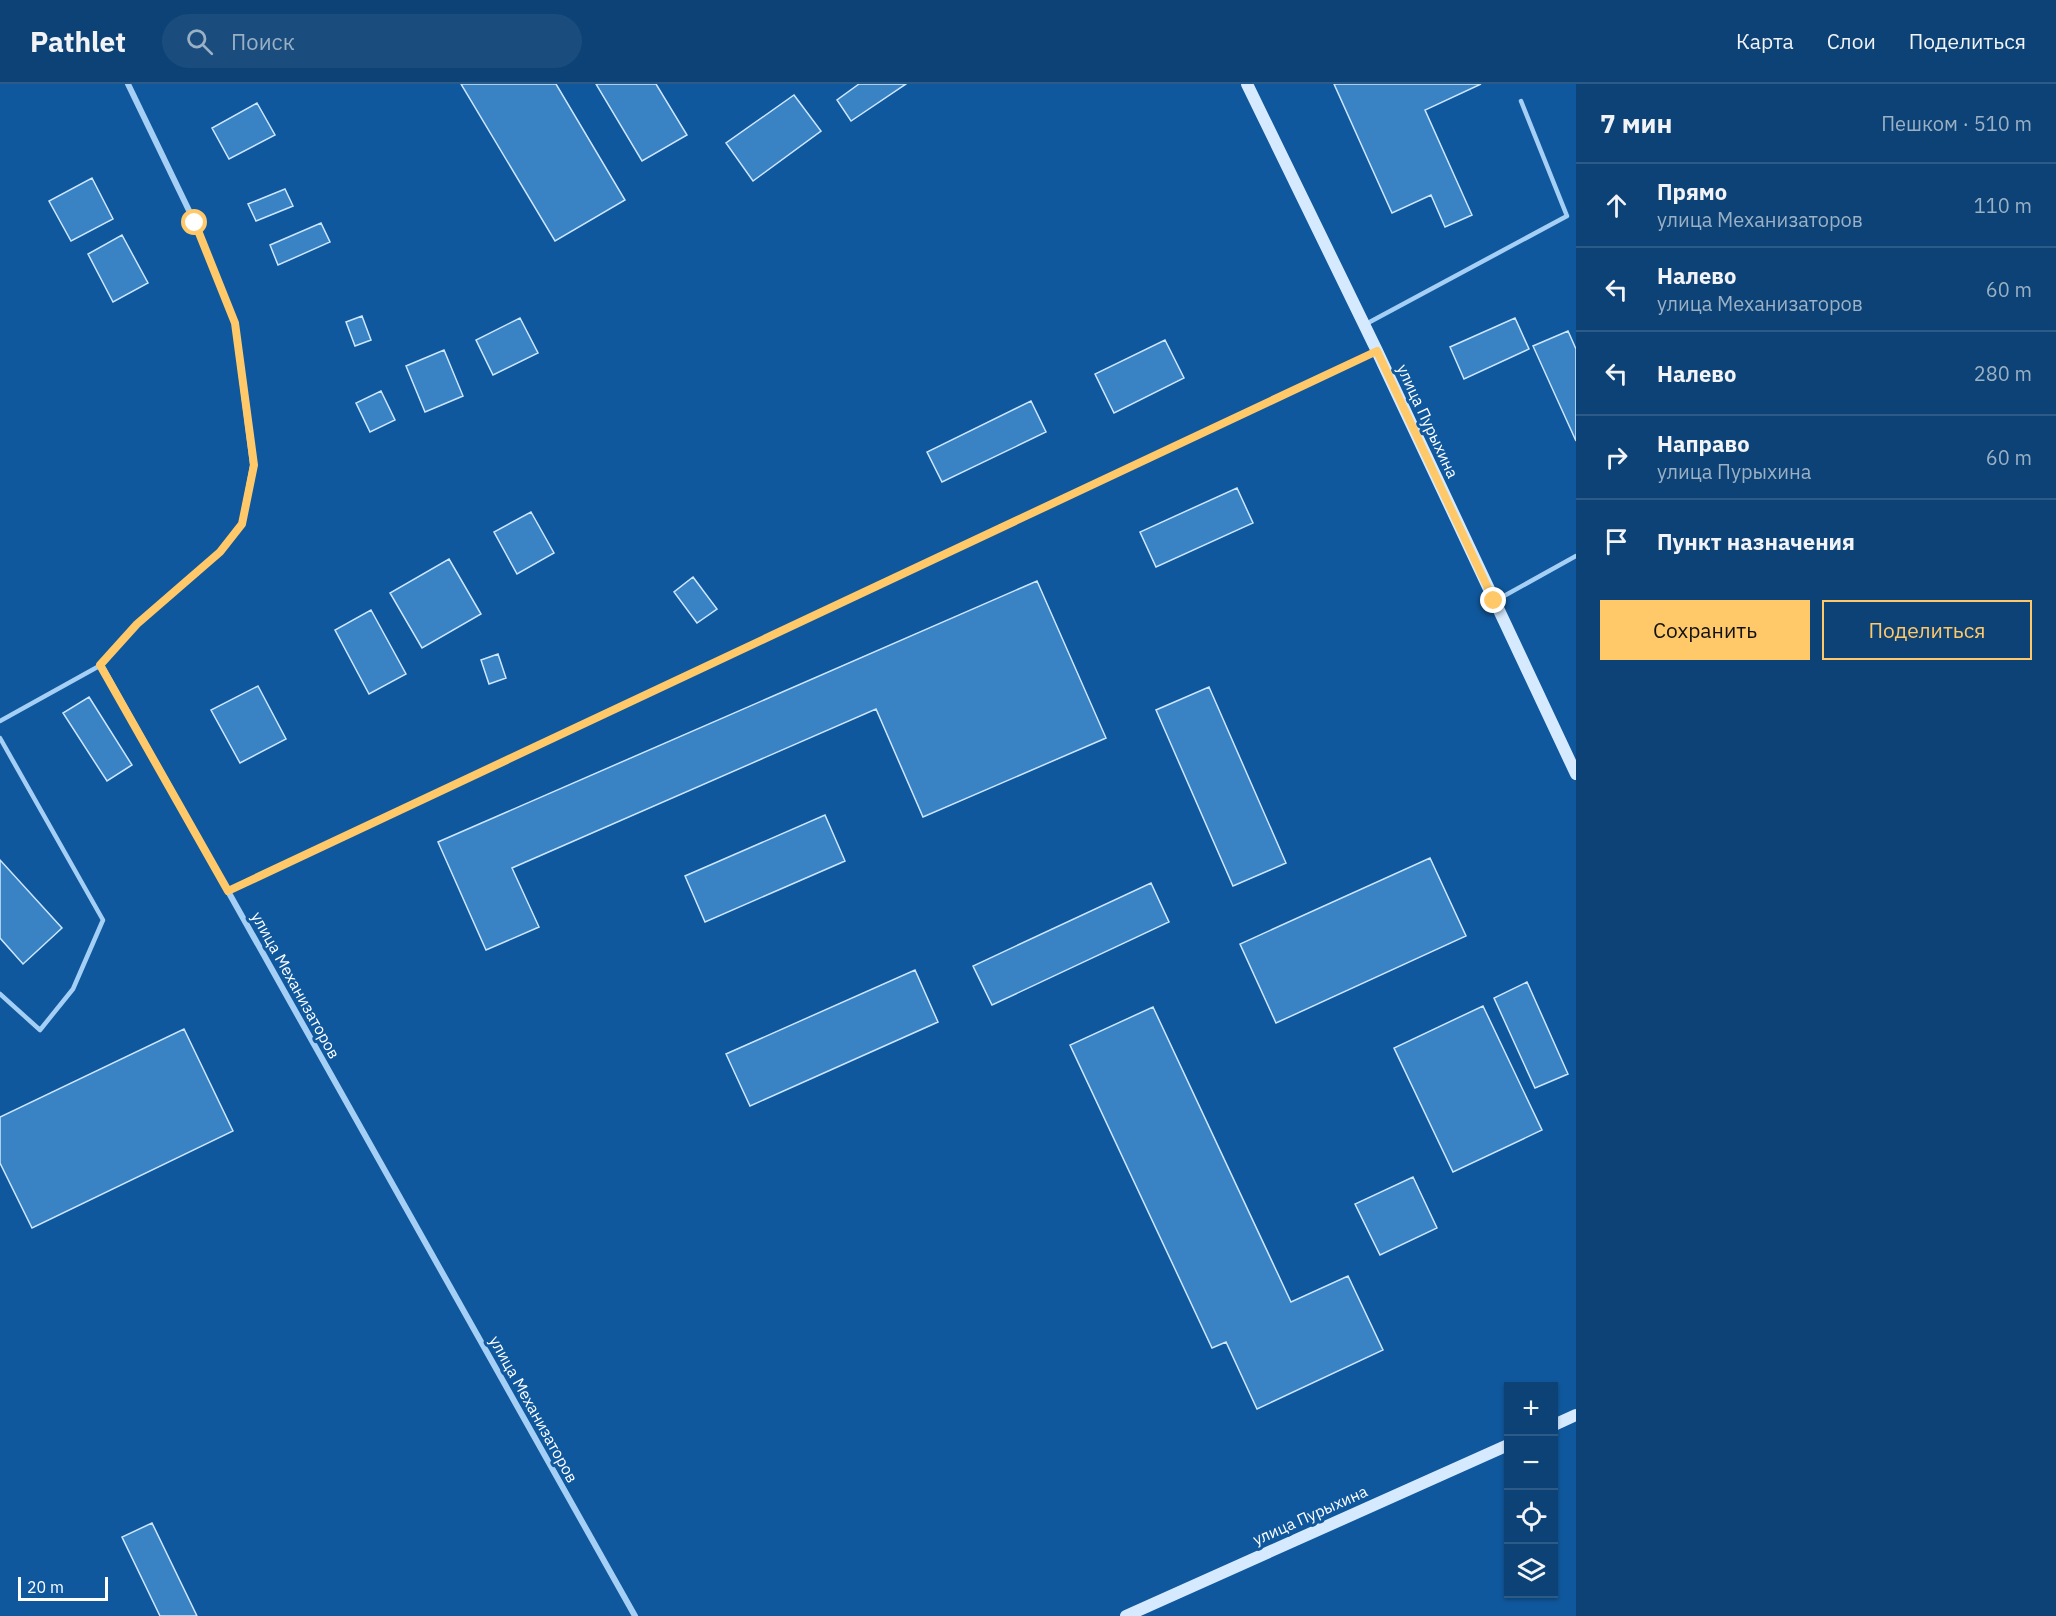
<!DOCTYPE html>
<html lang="ru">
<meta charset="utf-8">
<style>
body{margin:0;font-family:"IBM Plex Sans",sans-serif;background:#1a4d7e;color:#f1f3f6}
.controls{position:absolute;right:18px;bottom:18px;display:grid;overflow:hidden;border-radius:0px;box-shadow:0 2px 4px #0004}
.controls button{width:54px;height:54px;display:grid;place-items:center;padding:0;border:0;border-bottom:2px solid #2c5b88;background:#0c4276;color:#f1f3f6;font:30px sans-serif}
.scale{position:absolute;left:18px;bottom:15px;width:90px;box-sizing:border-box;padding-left:6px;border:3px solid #fff;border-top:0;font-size:16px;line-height:21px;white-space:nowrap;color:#fff;-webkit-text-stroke:4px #10589d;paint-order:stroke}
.stop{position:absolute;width:18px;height:18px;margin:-14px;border:4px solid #ffc869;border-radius:50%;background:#fff}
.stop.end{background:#ffc869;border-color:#fff;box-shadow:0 2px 6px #0008}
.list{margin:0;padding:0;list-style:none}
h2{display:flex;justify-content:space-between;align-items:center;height:78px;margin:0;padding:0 24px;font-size:26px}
h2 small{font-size:20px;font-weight:400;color:#9ab0c5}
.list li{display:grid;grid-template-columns:39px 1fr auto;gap:18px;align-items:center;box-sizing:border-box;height:84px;padding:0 24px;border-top:2px solid #2c5b88}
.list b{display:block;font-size:22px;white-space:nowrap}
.list p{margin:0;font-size:20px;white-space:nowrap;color:#9ab0c5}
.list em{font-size:20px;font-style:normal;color:#9ab0c5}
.actions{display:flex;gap:12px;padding:18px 24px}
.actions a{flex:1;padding:14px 0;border:2px solid #ffc869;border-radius:0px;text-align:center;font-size:21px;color:#ffc869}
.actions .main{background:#ffc869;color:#111}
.icon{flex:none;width:33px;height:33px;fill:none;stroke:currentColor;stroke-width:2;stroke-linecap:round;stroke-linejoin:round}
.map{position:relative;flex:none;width:1576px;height:1532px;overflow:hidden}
header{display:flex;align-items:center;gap:36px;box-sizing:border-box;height:84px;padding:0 30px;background:#0c4276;border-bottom:2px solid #2c5b88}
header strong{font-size:28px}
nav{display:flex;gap:33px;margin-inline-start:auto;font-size:21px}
.search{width:420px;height:54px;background:#1a4d7e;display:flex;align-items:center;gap:15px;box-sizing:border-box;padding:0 21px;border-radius:33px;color:#9ab0c5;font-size:22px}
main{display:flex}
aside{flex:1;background:#0c4276}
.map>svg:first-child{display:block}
.building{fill:#3982c4;stroke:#cde7fe;stroke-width:1.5}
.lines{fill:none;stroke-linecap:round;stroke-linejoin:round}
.lane{stroke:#a5cff5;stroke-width:4.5}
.street{stroke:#a5cff5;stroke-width:6}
.secondary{stroke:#d5eafe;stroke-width:12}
.route{stroke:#ffc869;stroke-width:8}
.labels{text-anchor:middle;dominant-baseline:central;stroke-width:6;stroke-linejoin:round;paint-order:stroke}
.street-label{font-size:16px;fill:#fff;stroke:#10589d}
</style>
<header>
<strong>Pathlet</strong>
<div class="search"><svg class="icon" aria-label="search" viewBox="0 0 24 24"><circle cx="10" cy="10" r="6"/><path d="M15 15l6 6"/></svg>Поиск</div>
<nav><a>Карта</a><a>Слои</a><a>Поделиться</a></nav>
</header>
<main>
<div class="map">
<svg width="1576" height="1532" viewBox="0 0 1576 1532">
<rect width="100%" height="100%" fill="#10589d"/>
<path class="building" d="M 461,0 L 556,0 L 625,116 L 555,157 Z
M 596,0 L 656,0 L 687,51 L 642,77 Z
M 859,0 L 906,0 L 851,37 L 837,16 Z
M 1334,0 L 1481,0 L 1425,26 L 1472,131 L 1445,143 L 1431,111 L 1392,129 Z
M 794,11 L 821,47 L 753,97 L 726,59 Z
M 257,19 L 275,51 L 229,75 L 212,44 Z
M 92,94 L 113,135 L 71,157 L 49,117 Z
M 285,105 L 293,122 L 256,137 L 248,120 Z
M 321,139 L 330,158 L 278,181 L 270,161 Z
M 122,151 L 148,199 L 113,218 L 88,170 Z
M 362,232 L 371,256 L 355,262 L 346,238 Z
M 520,234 L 538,269 L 493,291 L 476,256 Z
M 1515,234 L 1529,265 L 1464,295 L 1450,263 Z
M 1568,247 L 1576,265 L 1576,357 L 1533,262 Z
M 1165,256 L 1184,294 L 1114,329 L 1095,290 Z
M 444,266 L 463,312 L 425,328 L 406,282 Z
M 381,307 L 395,336 L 370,348 L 356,319 Z
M 1031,317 L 1046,348 L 942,398 L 927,368 Z
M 1237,404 L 1253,439 L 1156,483 L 1140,448 Z
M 531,428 L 554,469 L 517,490 L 494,448 Z
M 449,475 L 481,530 L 422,564 L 390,509 Z
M 693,493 L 717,525 L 697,539 L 674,508 Z
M 1037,497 L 1106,654 L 923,733 L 876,625 L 512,784 L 539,843 L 486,866 L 438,758 Z
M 371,526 L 406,590 L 369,610 L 335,546 Z
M 498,570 L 506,594 L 489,600 L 481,576 Z
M 258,602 L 286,655 L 240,679 L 211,626 Z
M 1209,603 L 1286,779 L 1233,802 L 1156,626 Z
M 89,613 L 132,681 L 107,697 L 63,629 Z
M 825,731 L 845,777 L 705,838 L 685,792 Z
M 1430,774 L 1466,852 L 1276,939 L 1240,860 Z
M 0,776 L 62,844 L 23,880 L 0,854 Z
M 1151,799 L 1169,838 L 992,921 L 973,882 Z
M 915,886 L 938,938 L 750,1022 L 726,970 Z
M 1527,898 L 1568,990 L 1535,1004 L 1494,914 Z
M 1483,922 L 1542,1046 L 1453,1088 L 1394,964 Z
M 1153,923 L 1291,1218 L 1348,1192 L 1383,1266 L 1257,1325 L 1226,1258 L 1212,1264 L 1070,961 Z
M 184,945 L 233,1047 L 32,1144 L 0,1079 L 0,1033 Z
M 1413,1093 L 1437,1144 L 1380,1171 L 1355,1120 Z
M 152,1439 L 197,1532 L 160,1532 L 122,1453 Z"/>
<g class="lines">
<path class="lane" d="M 1366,240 L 1567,132 L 1521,17
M 1495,517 L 1576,472
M 0,637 L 101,581
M 0,654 L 103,836 L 73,905 L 40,946 L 0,910
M 228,807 L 1376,267"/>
<path class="street" d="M 128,0 L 195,139 L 235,239 L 253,381 L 242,440 L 220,468 L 137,540 L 101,581 L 635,1532"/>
<path class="secondary" d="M 1247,0 L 1377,267 L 1576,690
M 1554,1341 L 1576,1331
M 1126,1532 L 1508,1361"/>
</g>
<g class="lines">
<path class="route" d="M 195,139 L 235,239 L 254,381 L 242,440 L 220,468 L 137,540 L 100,581 L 228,807 L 1377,267 L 1494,517"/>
</g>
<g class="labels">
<g class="street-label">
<text transform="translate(1428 337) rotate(65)">улица Пурыхина</text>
<text transform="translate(296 901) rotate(61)">улица Механизаторов</text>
<text transform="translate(534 1325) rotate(61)">улица Механизаторов</text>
<text transform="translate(1310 1431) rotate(-24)">улица Пурыхина</text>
</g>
</g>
</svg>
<div class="controls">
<button>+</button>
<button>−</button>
<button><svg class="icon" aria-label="locate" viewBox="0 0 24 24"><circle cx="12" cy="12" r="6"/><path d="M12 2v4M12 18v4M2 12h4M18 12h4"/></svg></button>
<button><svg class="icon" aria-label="layers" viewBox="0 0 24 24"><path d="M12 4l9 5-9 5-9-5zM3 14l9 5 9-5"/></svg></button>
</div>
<div class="scale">20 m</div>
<div class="stop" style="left:195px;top:139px"></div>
<div class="stop end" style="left:1494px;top:517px"></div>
</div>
<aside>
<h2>7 мин<small>Пешком · 510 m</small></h2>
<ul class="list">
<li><svg class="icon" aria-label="ahead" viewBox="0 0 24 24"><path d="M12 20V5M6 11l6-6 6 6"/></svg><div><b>Прямо</b><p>улица Механизаторов</p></div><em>110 m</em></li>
<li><svg class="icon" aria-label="left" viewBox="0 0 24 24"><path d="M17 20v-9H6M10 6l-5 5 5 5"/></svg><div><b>Налево</b><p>улица Механизаторов</p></div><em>60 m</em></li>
<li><svg class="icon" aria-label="left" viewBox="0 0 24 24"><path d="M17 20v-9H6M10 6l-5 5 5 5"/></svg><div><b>Налево</b></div><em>280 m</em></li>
<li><svg class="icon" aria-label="right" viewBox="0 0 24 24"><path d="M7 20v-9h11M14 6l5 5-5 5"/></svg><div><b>Направо</b><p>улица Пурыхина</p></div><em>60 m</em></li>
<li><svg class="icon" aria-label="arrive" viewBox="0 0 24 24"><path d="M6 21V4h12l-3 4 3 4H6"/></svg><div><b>Пункт назначения</b></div></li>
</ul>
<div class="actions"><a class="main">Сохранить</a><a>Поделиться</a></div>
</aside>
</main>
